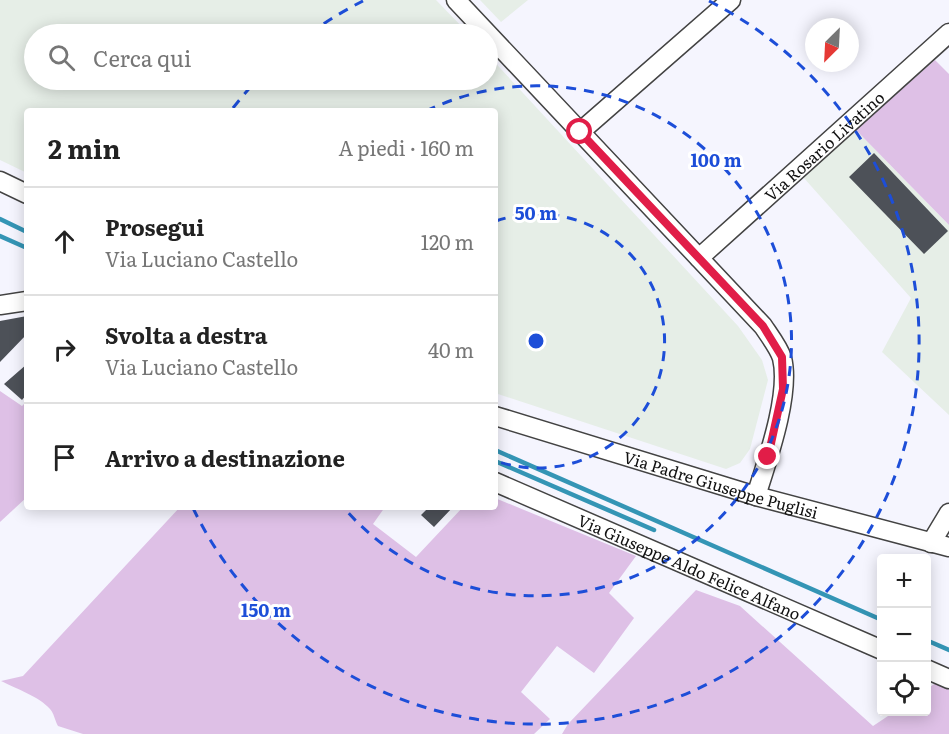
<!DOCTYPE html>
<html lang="it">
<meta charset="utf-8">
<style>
body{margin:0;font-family:Literata,serif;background:#f2f2f2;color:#222}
.controls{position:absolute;right:18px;bottom:18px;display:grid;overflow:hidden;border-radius:6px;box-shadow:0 3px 15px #0003}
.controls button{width:54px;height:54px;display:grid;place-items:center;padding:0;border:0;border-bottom:2px solid #e0e0e0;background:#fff;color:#222;font:30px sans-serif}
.compass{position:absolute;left:805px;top:18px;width:54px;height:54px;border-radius:50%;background:#fff;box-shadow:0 3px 15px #0003;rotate:204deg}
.stop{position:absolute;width:18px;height:18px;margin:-14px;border:4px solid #e11d48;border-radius:50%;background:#fff}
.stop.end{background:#e11d48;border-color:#fff;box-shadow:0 2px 6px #0008}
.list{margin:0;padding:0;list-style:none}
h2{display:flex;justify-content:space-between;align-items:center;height:78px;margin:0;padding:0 24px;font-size:26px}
h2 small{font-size:20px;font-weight:400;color:#767676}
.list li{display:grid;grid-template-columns:39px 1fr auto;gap:18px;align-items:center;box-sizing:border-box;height:108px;padding:0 24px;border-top:2px solid #e0e0e0}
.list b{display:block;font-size:22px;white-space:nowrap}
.list p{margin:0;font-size:20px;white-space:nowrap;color:#767676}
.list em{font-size:20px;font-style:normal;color:#767676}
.icon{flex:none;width:33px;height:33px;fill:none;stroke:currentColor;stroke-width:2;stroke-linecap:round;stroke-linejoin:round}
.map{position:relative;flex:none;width:949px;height:734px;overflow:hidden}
.search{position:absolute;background:#fff;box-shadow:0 3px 15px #0003;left:24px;top:24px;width:474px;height:66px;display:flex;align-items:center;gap:15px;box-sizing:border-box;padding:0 21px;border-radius:33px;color:#767676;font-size:22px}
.panel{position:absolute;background:#fff;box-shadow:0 3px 15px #0003;left:24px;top:108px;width:474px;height:402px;border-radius:6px}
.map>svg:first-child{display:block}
.industrial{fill:#e6eee7}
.green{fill:#dec0e6}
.building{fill:#4d5158}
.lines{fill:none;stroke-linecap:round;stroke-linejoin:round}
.minor-casing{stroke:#434343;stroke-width:21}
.minor{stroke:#fff;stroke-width:18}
.rail{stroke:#3495b5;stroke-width:4.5}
.route{stroke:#e11d48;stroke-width:8}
.ring{fill:none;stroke:#1d4ed8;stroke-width:3;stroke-dasharray:10 8}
.labels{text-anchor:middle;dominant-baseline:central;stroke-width:6;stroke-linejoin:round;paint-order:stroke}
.street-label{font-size:16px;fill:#101010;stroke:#fff}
.centre{fill:#1d4ed8;stroke:#fff;stroke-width:3}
.ring-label{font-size:18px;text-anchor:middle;font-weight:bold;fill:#1d4ed8;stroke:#fff;stroke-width:6;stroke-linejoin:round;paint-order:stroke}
</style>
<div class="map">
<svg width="949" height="734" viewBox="0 0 949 734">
<rect width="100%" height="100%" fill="#f5f5fe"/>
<path class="industrial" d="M 0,0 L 436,0 L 469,34 L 34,34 L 34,80 L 488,80 L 488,55 L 738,326 L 762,360 L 768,380 L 750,449 L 740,463 L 726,469 L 495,393 L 495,111 L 27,111 L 27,173 L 0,160 Z
M 480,0 L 528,0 L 501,22 Z
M 856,130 L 949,225 L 949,415 L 882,352 L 911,298 L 803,177 Z"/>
<path class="green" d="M 935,60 L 949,74 L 949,225 L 856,130 Z
M 0,391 L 22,406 L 27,401 L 27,497 L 0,522 Z
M 495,498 L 636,556 L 609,593 L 634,618 L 594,673 L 557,646 L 521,692 L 550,719 L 534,734 L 83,734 L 58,726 C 55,721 54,713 50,709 C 40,697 15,688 1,681 L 23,676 L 180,507 L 385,507 L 373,524 L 416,557 L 463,507 L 495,507 Z
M 696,590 L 740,606 L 873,726 L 894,712 L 926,712 L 927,689 L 937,682 L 949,687 L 949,734 L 562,734 L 568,724 Z"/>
<path class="building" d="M 874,153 L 948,231 L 924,254 L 849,177 Z
M 27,316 L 27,334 L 0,362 L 0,321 Z
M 27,364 L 27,394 L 22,400 L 4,384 Z
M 429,507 L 453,507 L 434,527 L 421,515 Z"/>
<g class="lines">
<g class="minor-casing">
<g id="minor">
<path d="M 456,0 L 763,326 C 769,335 779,348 782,358 C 791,394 767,461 756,496"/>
<path d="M 580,132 L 731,0"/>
<path d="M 0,181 L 27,194"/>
<path id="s1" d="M 699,258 L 949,33"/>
<path d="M 0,305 L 27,301"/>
<path id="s2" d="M 495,416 L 756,496 L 949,547"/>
<path id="s3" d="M 495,482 L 882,650"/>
<path d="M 931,543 L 949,513"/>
<path d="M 926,669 L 949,679"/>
</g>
</g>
<use href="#minor" class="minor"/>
<path class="rail" d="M 0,219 L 27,232
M 0,236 L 27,248
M 495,450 L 882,620
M 495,461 L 654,530
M 926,640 L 949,650"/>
</g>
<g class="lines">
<path class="route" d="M 580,132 L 763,326 L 782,357 L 783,389 L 768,457"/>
</g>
<g class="ring">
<path d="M496 221A127 127 0 1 1 496 461"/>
<path d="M426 111A255 255 0 1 1 344 508"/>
<path d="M233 108A382 382 0 0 1 257 80M309 34A382 382 0 0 1 363 1M709 1A382 382 0 1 1 193 508"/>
</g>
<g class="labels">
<g class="street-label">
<text stroke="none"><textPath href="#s1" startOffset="168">Via Rosario Livatino</textPath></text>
<text stroke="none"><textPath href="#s2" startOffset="236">Via Padre Giuseppe Puglisi</textPath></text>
<text stroke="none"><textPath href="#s3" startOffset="212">Via Giuseppe Aldo Felice Alfano</textPath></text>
</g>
</g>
<circle cx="536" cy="341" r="9" class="centre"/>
<g class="ring-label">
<text x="716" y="167">100 m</text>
<text x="536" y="220">50 m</text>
<text x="266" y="617">150 m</text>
</g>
</svg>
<div class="controls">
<button>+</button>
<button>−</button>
<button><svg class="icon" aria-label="locate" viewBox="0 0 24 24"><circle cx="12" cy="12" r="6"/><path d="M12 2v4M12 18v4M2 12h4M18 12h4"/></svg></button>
</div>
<svg class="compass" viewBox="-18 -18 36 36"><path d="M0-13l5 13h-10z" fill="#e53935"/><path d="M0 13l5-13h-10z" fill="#767676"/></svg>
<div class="stop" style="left:580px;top:132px"></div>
<div class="stop end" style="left:768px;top:457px"></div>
<div class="search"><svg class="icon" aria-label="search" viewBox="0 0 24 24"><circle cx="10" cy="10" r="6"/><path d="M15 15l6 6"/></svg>Cerca qui</div>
<section class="panel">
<h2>2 min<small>A piedi · 160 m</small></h2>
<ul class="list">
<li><svg class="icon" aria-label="ahead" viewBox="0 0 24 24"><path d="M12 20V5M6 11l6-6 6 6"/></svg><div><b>Prosegui</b><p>Via Luciano Castello</p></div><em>120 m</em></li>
<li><svg class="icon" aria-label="right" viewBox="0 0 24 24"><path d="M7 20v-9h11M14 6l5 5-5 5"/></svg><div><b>Svolta a destra</b><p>Via Luciano Castello</p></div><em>40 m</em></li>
<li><svg class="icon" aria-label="arrive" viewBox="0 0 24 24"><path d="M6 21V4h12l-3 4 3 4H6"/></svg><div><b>Arrivo a destinazione</b></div></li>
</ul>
</section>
</div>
